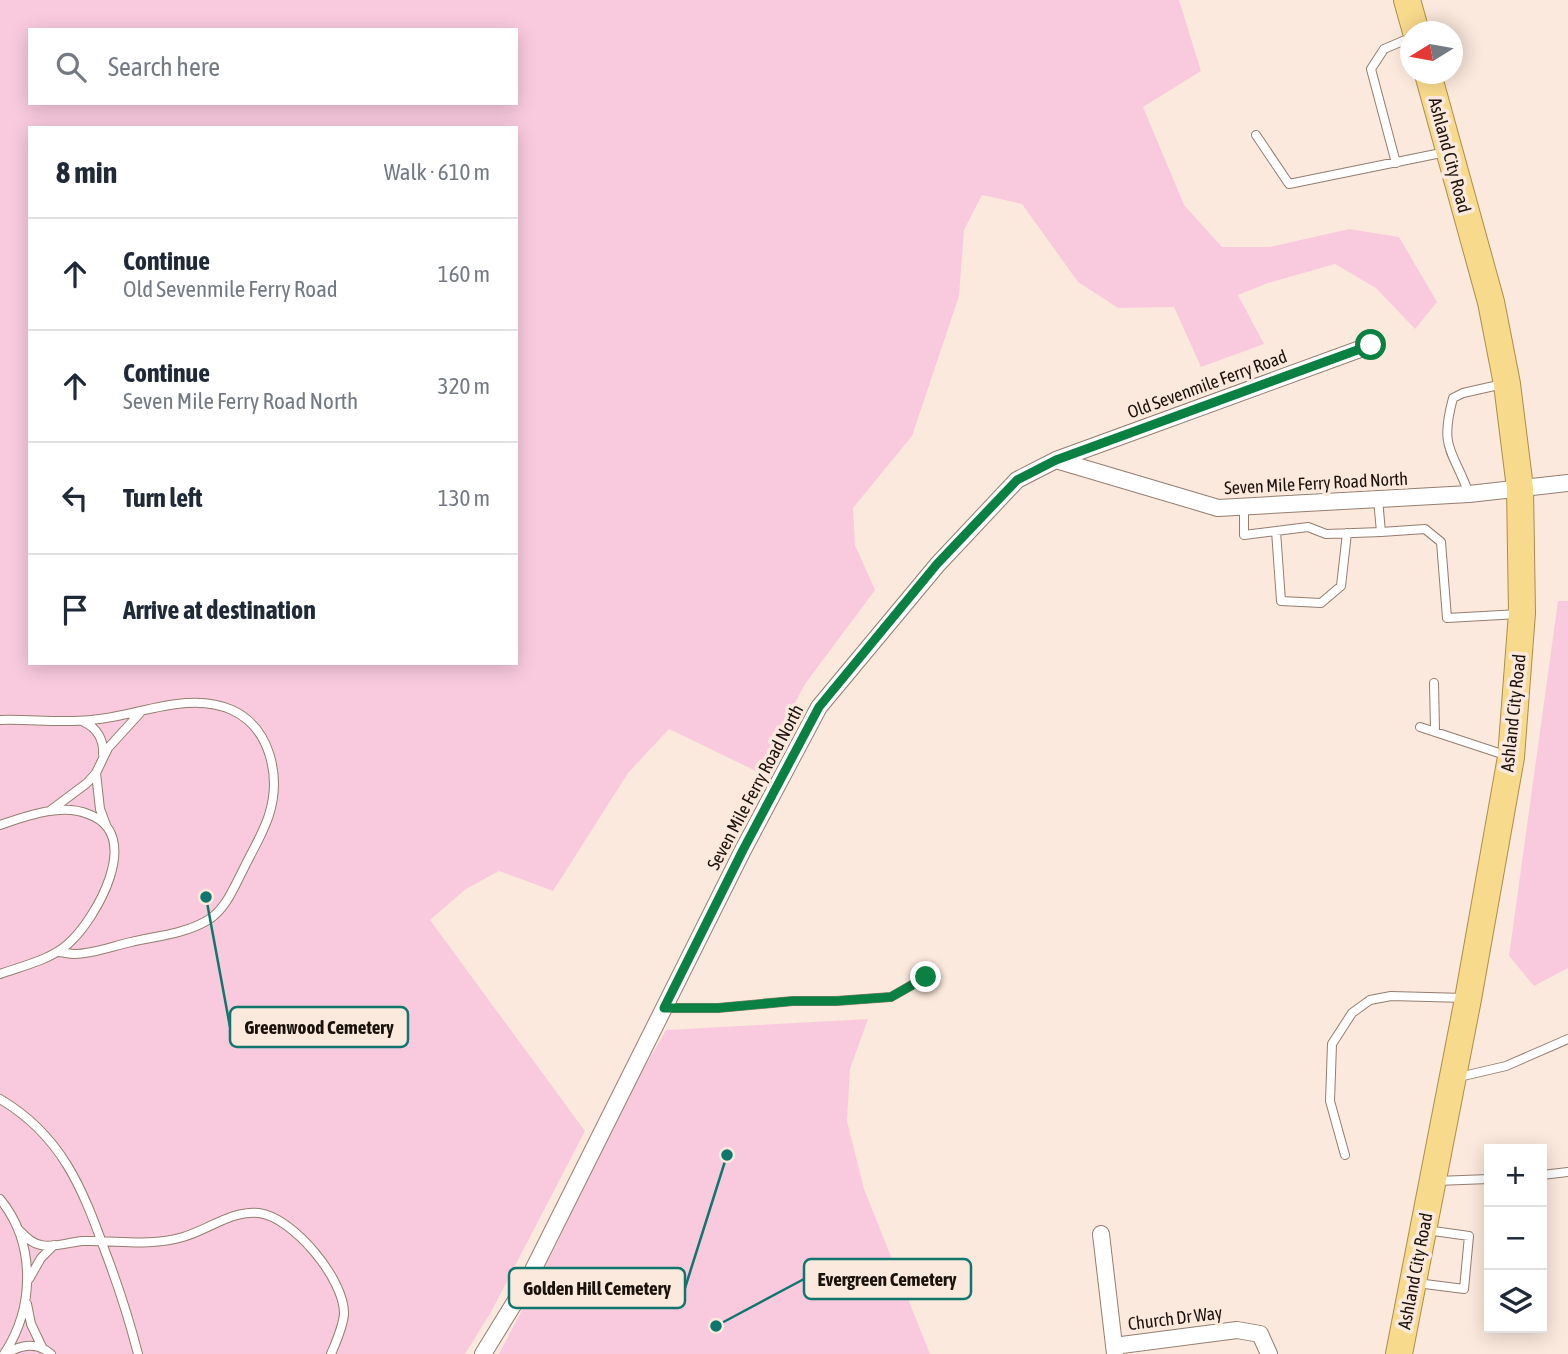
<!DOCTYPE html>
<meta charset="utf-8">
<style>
body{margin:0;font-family:"Asap Condensed",sans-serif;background:#f2f2f3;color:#1f2937}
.controls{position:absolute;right:21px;bottom:21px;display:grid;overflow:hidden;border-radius:0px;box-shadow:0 4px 18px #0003}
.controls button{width:63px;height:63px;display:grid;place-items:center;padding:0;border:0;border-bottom:2px solid #e0e1e3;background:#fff;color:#1f2937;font:35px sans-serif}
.compass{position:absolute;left:1400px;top:21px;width:63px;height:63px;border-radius:50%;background:#fff;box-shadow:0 4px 18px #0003;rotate:259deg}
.stop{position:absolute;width:21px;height:21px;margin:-16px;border:5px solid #0b8043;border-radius:50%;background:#fff}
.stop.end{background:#0b8043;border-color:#fff;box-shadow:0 2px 7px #0008}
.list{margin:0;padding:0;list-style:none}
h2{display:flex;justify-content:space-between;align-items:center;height:91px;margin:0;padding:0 28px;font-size:30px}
h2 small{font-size:23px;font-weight:400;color:#747a83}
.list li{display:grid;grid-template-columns:46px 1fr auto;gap:21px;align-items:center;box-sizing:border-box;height:112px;padding:0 28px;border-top:2px solid #e0e1e3}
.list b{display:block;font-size:26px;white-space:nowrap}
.list p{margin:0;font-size:23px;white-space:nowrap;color:#747a83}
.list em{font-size:23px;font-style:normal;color:#747a83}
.icon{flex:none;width:38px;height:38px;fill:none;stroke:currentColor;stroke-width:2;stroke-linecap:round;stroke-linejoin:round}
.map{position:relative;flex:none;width:1568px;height:1354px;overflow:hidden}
.search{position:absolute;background:#fff;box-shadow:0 4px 18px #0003;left:28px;top:28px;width:490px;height:77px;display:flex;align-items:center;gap:18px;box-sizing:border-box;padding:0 24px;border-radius:0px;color:#747a83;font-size:26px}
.panel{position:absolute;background:#fff;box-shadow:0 4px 18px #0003;left:28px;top:126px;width:490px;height:539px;border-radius:0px}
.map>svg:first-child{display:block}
.green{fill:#f9cade;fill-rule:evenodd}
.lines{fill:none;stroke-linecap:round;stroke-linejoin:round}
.service-casing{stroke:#937e70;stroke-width:10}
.minor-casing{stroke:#937e70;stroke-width:18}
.trunk-casing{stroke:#aa8e4c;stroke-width:28}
.service{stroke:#fff;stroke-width:8}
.minor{stroke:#fff;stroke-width:16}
.trunk{stroke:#f8da8c;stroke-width:26}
.route{stroke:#0b8043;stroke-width:9}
.labels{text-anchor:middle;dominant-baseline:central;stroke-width:7;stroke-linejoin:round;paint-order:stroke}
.street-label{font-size:18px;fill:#1a120c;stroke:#fce9dd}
.leader{fill:none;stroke:#0f766e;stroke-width:2.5}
.callout-dot{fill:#0f766e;stroke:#fce9dd;stroke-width:2.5}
.callout{fill:#fce9dd;stroke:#0f766e;stroke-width:2.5}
.callout-label{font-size:19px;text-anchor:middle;font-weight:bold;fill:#1a120c}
</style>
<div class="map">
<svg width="1568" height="1354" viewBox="0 0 1568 1354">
<rect width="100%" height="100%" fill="#fce9dd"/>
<path class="green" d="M 0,0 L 1179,0 L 1201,71 L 1143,107 L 1184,205 L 1222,247 L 1270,247 L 1349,229 L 1399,237 L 1437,302 L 1415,329 L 1376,288 L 1335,264 L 1268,283 L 1238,295 L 1264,344 L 1201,367 L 1174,307 L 1118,308 L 1078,282 L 1022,204 L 982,195 L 964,230 L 959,296 L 912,436 L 853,508 L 855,545 L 875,590 L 805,684 L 758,772 L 669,729 L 628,773 L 553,891 L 499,871 L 466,889 L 430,920 L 585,1131 L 491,1312 L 465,1354 L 0,1354 ZM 30,30 L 516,30 L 516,103 L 30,103 ZM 30,128 L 516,128 L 516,663 L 30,663 Z
M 1558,601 L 1568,601 L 1568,968 L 1534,986 L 1509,956 Z
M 868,1019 L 850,1069 L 847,1121 L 864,1189 L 930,1354 L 499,1354 L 556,1245 L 621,1107 L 666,1030 Z"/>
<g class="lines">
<g class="service-casing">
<path id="service" d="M 1256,135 L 1289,184 L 1446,152
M 1396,163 L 1371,69 L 1384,49 L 1410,38
M 1469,494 C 1453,449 1439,450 1453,398 L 1463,393 L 1503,384
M 1378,499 L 1381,532 L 1425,529 L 1441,542 L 1447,618 L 1519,614
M 1244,507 L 1244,535 L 1308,527 L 1326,534 L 1381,532
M 1276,531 L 1281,601 L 1321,603 L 1341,586 L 1347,533
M 1434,683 L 1435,730
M 0,720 C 30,719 60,723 91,720 C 136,717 188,690 232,710 C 271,728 281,777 269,815 C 263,834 252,851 244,868 C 234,887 226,909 208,920 C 185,934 156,936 131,942 C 113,946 93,954 74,954 C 69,954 63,952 58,952
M 84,722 C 97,728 104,740 103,754
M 1420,727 L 1508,756
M 96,773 L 100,809 L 106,825
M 51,810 L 87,783 L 96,773 L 108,748 L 140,713
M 0,825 C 27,816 61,803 88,814 C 145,834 96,919 68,944 C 50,960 22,966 0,974
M 664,1008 L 718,1008 L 793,1001 L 836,1001 L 891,997 L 926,977
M 1459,1077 L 1506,1066 L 1568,1039
M 0,1099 C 61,1135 82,1187 105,1251 C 118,1285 129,1319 138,1354
M 1345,1155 L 1330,1101 L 1332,1044 L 1352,1013 L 1370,1000 L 1391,996 L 1465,998
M 1542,1175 L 1568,1172
M 1436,1181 L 1489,1179
M 0,1199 C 36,1243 35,1307 4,1354
M 19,1230 C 26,1237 31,1243 41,1245 C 54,1248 69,1242 83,1241 C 118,1240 148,1247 183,1237 C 208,1230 232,1210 259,1213 C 293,1217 345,1280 344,1314 C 343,1327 336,1342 331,1354
M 29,1279 L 41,1258 L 54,1245
M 1417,1283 L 1464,1289 L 1469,1236 L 1426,1230
M 27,1304 L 31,1324 L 42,1347
M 5,1354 C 21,1345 36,1341 51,1354"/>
</g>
<g class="minor-casing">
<path id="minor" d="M 1056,460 L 1218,508 L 1469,494 L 1568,483
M 1101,1234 L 1115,1354
M 1114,1346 L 1237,1330 L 1260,1334 L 1269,1354
M 483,1354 L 526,1284 L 743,850 L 819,707 L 938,564 L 1017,480 L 1056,460 L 1371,345"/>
</g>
<g class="trunk-casing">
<path id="trunk" d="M 1407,0 L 1416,32
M 1399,1354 L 1468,999 L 1511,757 L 1522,613 L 1520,488 L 1507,384 L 1491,302 L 1428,74"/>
</g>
<use href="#service" class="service"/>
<use href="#minor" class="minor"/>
<use href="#trunk" class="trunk"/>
</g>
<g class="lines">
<path class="route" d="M 926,977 L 891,997 L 836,1001 L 793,1001 L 718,1008 L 664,1008 L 743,850 L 819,707 L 937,564 L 1017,480 L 1056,460 L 1371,345"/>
</g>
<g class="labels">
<g class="street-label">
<text transform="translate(1450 155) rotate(75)">Ashland City Road</text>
<text transform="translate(1207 384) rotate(-20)">Old Sevenmile Ferry Road</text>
<text transform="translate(1316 483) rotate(-3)">Seven Mile Ferry Road North</text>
<text transform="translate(1513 713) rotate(-84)">Ashland City Road</text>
<text transform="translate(755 787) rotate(-62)">Seven Mile Ferry Road North</text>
<text transform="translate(1415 1271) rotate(-79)">Ashland City Road</text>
<text transform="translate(1175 1318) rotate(-7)">Church Dr Way</text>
</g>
</g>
<path class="leader" d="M206 897L230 1027M716 1326L804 1279M727 1155L685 1288"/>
<g class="callout-dot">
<circle cx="206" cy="897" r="7"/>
<circle cx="716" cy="1326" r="7"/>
<circle cx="727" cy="1155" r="7"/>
</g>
<g class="callout">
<rect x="230" y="1007" width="178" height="40" rx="7"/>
<rect x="804" y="1259" width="167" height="40" rx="7"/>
<rect x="509" y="1268" width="176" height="40" rx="7"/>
</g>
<g class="callout-label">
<text x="319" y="1034">Greenwood Cemetery</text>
<text x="887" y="1286">Evergreen Cemetery</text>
<text x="597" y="1295">Golden Hill Cemetery</text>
</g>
</svg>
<div class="controls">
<button>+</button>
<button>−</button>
<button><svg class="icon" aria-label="layers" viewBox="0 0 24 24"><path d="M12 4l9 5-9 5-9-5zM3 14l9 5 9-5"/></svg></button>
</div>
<svg class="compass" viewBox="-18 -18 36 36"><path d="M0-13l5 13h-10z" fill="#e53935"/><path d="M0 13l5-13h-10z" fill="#747a83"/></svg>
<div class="stop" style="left:1371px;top:345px"></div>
<div class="stop end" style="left:926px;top:977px"></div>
<div class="search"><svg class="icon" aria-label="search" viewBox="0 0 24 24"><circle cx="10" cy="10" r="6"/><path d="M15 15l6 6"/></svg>Search here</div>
<section class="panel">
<h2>8 min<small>Walk · 610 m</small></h2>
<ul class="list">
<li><svg class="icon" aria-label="ahead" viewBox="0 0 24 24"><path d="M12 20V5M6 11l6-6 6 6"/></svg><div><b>Continue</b><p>Old Sevenmile Ferry Road</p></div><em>160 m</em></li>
<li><svg class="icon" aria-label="ahead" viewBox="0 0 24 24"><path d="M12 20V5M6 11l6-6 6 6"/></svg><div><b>Continue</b><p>Seven Mile Ferry Road North</p></div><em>320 m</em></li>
<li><svg class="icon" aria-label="left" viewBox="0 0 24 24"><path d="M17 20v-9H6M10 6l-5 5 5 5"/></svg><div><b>Turn left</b></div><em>130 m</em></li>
<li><svg class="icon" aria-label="arrive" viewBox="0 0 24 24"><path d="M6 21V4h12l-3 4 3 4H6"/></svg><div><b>Arrive at destination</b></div></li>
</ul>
</section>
</div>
